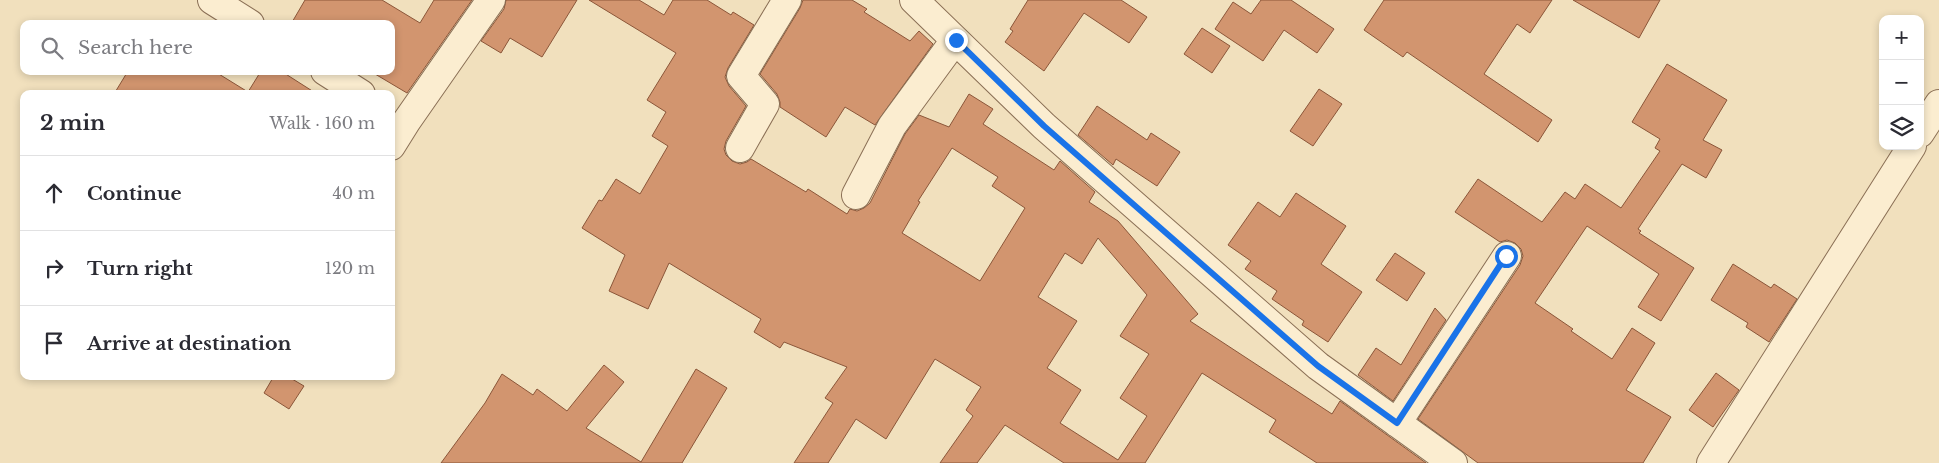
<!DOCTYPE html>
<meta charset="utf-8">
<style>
body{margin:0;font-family:"Libre Baskerville",serif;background:#f2f2f3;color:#2b2b33}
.controls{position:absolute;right:15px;top:15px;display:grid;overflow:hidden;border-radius:10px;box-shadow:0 2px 8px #0003}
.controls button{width:45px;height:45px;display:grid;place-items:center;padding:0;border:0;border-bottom:1px solid #e1e1e2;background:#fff;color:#2b2b33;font:25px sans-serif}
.stop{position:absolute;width:15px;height:15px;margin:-11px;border:4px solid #1a73e8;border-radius:50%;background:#fff}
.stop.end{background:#1a73e8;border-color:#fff;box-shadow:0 1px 5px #0008}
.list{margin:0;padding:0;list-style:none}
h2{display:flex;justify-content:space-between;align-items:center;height:65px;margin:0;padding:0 20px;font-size:21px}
h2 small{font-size:16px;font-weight:400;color:#7c7c81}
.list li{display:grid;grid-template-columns:32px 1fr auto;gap:15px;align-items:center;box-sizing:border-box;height:75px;padding:0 20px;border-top:1px solid #e1e1e2}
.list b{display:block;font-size:19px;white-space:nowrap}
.list em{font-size:16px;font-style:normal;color:#7c7c81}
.icon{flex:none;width:28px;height:28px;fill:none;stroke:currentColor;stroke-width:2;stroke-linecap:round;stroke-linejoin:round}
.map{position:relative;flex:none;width:1939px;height:463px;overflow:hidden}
.search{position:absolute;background:#fff;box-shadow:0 2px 8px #0003;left:20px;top:20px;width:375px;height:55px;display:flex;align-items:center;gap:12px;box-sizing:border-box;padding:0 18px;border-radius:10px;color:#7c7c81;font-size:19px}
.panel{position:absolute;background:#fff;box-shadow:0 2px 8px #0003;left:20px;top:90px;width:375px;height:290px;border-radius:10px}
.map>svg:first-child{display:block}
.building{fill:#d2956f;stroke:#8b5639;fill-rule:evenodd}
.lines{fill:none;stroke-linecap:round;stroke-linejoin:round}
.minor-casing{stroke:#8a6f55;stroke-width:30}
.minor{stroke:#fbedd0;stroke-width:28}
.route{stroke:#1a73e8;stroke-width:6}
</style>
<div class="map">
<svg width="1939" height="463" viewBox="0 0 1939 463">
<rect width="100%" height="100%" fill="#f1e0bd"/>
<path class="building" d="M 305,0 L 382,0 L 420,23 L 434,0 L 472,0 L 407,93 L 370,71 L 391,71 L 391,24 L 291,24 Z
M 506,0 L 577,0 L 542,57 L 510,38 L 501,53 L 481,41 L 504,9 Z
M 589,0 L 639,0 L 664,15 L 673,0 L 707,0 L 731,15 L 733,12 L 754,25 L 728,68 L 725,77 L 729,86 L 746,106 L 726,141 L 724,149 L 726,155 L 732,161 L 740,164 L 747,162 L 751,159 L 806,192 L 808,189 L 847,214 L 850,209 L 857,211 L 864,208 L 870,203 L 905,134 L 919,115 L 949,127 L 969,94 L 993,109 L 983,124 L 1054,170 L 1060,161 L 1095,192 L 1089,202 L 1118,221 L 1198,314 L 1190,321 L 1332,414 L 1340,401 L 1426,463 L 1317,463 L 1269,432 L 1276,420 L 1202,373 L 1145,463 L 1064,463 L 1005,425 L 977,463 L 940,463 L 973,416 L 966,410 L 981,387 L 935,359 L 886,439 L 856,419 L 828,463 L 794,463 L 833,403 L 825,398 L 847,367 L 784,342 L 780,348 L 754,332 L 761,319 L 669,263 L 648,309 L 609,291 L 625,255 L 582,228 L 599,200 L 602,201 L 616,179 L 640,194 L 668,146 L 652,136 L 666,112 L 647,100 L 676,53 ZM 952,148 L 998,177 L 992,186 L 1025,208 L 980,281 L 902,233 L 920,202 L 918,201 ZM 1098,238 L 1147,295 L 1120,336 L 1149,354 L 1120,398 L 1147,416 L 1118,460 L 1060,423 L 1081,390 L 1047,368 L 1077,321 L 1038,297 L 1065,253 L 1082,264 Z
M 803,0 L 852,0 L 867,9 L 864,12 L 910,41 L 919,31 L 933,44 L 875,125 L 845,107 L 826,137 L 780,107 L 780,102 L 777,94 L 760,74 L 800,8 Z
M 1028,0 L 1121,0 L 1147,17 L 1129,43 L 1084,13 L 1044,71 L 1005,42 L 1013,31 L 1010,29 Z
M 1261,0 L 1291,0 L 1334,29 L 1317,53 L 1284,30 L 1263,61 L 1215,29 L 1233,2 L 1251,14 Z
M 1384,0 L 1552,0 L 1530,33 L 1517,24 L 1484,74 L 1552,120 L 1538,142 L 1407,52 L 1403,57 L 1364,30 Z
M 1573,0 L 1660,0 L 1639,38 Z
M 1202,28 L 1230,46 L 1212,73 L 1184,54 Z
M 1667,64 L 1727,100 L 1703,140 L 1722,150 L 1706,178 L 1682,164 L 1638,229 L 1641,231 L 1639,233 L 1694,268 L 1661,321 L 1638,307 L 1659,274 L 1587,226 L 1535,303 L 1573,329 L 1571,331 L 1612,359 L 1632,328 L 1655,343 L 1626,390 L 1671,417 L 1643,463 L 1478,463 L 1418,419 L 1520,265 L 1523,256 L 1521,249 L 1515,243 L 1507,240 L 1500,242 L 1455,212 L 1478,179 L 1542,222 L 1565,192 L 1575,199 L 1585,184 L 1621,208 L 1660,151 L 1655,148 L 1660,139 L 1632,122 Z
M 128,71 L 214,71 L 248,92 L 261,71 L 281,71 L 317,94 L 114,94 Z
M 1319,89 L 1342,104 L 1313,146 L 1290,131 Z
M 1097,106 L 1147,140 L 1151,133 L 1180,152 L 1157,186 L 1116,159 L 1113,165 L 1078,135 Z
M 1296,193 L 1346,226 L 1321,264 L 1362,292 L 1328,342 L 1302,325 L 1304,321 L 1272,299 L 1277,291 L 1245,269 L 1251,261 L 1228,245 L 1258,202 L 1280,217 Z
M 1395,253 L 1425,273 L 1407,301 L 1376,280 Z
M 1733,264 L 1771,288 L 1774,284 L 1797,299 L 1769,342 L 1746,327 L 1748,323 L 1711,300 Z
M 1435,308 L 1446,320 L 1393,401 L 1358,375 L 1376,348 L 1401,365 Z
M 604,365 L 624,382 L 586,428 L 641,462 L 696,369 L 727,388 L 682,463 L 441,463 L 485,403 L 502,374 L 533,395 L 537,389 L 567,411 Z
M 1716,373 L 1739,390 L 1713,427 L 1689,410 Z
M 274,376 L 287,376 L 304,386 L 289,409 L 264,393 Z"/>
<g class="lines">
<g class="minor-casing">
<path id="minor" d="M 212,0 L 250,24
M 914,0 L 1044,126 L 1318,366 L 1453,463
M 325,71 L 361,94
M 1920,133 L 1939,104
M 391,146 L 406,122 L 491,0
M 740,148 L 765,104 L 741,76 L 787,0
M 856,195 L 892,126 L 955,40
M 1397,423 L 1507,256
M 1711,463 L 1912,146"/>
</g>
<use href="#minor" class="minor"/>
</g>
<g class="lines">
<path class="route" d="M 956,40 L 1044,126 L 1318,366 L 1397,423 L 1506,256"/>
</g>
</svg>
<div class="controls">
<button>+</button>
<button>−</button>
<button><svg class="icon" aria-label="layers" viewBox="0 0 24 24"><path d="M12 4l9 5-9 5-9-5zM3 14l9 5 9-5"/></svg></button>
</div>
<div class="stop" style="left:1506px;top:256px"></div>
<div class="stop end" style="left:956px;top:40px"></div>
<div class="search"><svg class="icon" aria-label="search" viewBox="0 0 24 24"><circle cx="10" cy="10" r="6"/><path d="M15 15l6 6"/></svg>Search here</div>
<section class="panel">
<h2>2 min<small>Walk · 160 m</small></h2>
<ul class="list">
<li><svg class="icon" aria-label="ahead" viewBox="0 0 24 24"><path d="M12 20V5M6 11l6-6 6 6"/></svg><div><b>Continue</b></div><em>40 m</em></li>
<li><svg class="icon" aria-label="right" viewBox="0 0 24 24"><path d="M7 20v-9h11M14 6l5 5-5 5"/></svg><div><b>Turn right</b></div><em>120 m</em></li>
<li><svg class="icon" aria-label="arrive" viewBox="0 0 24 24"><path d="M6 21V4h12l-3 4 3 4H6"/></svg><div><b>Arrive at destination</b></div></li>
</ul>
</section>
</div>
